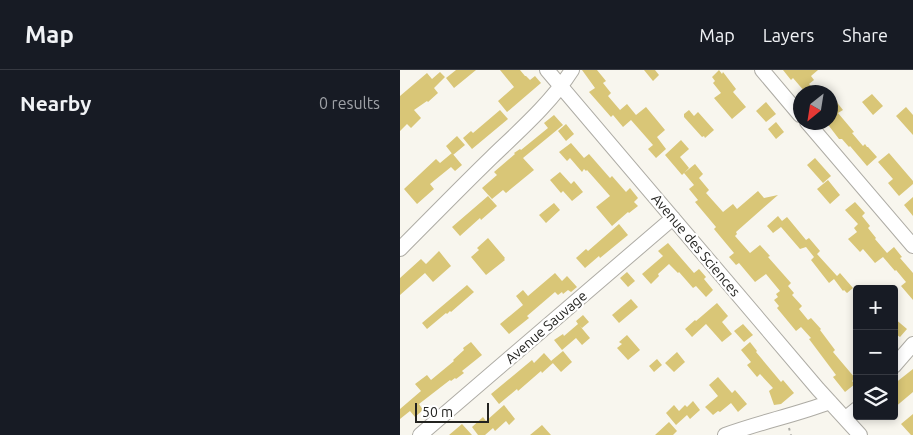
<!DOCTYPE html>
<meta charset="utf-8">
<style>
body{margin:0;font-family:Ubuntu,sans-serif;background:#20242c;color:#f1f3f6}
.controls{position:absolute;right:15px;bottom:15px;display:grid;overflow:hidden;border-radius:5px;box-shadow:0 2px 8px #0003}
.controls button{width:45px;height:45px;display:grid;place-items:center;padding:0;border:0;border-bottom:1px solid #363941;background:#171b24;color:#f1f3f6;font:25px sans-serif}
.compass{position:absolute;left:393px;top:15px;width:45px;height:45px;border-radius:50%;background:#171b24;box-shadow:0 2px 8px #0003;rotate:210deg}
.scale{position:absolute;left:15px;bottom:12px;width:74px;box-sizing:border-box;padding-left:5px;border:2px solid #232320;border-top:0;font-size:14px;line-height:18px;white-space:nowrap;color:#232320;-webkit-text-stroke:4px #fff;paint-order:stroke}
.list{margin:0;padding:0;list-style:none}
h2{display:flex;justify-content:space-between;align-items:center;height:65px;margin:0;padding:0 20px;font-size:21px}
h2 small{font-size:16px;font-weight:400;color:#9ea1a6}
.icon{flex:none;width:28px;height:28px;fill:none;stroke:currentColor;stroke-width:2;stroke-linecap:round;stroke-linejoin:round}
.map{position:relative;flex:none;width:513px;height:365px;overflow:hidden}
header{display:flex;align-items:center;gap:30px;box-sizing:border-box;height:70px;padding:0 25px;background:#171b24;border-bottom:1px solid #363941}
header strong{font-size:24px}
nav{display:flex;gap:28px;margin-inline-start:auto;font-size:18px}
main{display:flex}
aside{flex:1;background:#171b24}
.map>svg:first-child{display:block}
.building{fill:#d9c677}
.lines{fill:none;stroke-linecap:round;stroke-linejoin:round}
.minor-casing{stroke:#aeaca5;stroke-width:16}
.path{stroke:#adaca6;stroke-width:2;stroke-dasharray:2.5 4;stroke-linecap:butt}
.minor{stroke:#fff;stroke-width:14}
.labels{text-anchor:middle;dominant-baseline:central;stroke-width:4.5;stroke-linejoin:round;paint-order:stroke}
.street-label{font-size:14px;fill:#232320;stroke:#fff}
</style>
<header>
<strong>Map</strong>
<nav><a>Map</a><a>Layers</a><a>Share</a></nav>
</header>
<main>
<aside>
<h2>Nearby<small>0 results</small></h2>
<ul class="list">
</ul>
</aside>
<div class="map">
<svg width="513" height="365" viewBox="0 0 513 365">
<rect width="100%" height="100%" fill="#f8f6ee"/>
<path class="building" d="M 56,0 L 76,0 L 54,18 L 46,8 Z
M 100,0 L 120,0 L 125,6 L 126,6 L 130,10 L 135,6 L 141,13 L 107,42 L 98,31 L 114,17 Z
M 182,0 L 197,0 L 206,11 L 203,13 L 211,23 L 208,26 L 220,40 L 227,34 L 236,45 L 246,37 L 265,60 L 257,67 L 266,79 L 256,88 L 248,79 L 253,75 L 231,50 L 223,57 L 213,45 L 211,47 L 189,22 L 195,18 Z
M 244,0 L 255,0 L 259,5 L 253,11 Z
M 319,0 L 322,4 L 323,2 L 336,19 L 333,22 L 346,37 L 332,49 L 314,28 L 321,23 L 313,13 L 315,11 L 312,7 Z
M 383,0 L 418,0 L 411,6 L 414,10 L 409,14 L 417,22 L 405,22 L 393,8 L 391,10 Z
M 40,2 L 45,7 L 34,18 L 38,23 L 28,32 L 27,31 L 14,40 L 21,48 L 11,58 L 7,54 L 0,61 L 0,26 L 27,3 L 32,9 Z
M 472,24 L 483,36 L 473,45 L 462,32 Z
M 435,30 L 443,40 L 438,43 L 454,62 L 452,63 L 463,76 L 465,74 L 467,77 L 468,77 L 477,87 L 467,96 L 450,76 L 449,77 L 442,69 L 439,69 L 426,52 L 430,52 L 430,34 Z
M 366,32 L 376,44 L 366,52 L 356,41 Z
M 506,37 L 513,45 L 513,65 L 496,46 Z
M 100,40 L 108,49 L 72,79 L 63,68 L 71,61 L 73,63 Z
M 289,40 L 294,46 L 298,42 L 314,60 L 305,68 L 304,66 L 302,67 L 284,47 L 284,44 Z
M 154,45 L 163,55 L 123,88 L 134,100 L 106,123 L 103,120 L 92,129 L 82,118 L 97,105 L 94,102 L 115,84 L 114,83 L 120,79 L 121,80 L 148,58 L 144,53 Z
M 376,52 L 384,62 L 376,69 L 368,59 Z
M 166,54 L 174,64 L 166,71 L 158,61 Z
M 57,66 L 65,75 L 53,85 L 46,76 Z
M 281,70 L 289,79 L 280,87 L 289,98 L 282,105 L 265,85 Z
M 171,73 L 184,88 L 189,84 L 210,108 L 212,106 L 226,122 L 230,118 L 238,128 L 234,132 L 238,136 L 229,143 L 228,142 L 212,156 L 196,137 L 210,126 L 187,100 L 186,101 L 184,99 L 182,102 L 170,88 L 167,91 L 159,82 Z
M 52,83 L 62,95 L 55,101 L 51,97 L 30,114 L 34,119 L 17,134 L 4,119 L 36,89 L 40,93 Z
M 489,83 L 513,111 L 513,114 L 499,126 L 488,113 L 493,109 L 478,92 Z
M 415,88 L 431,106 L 423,113 L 407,95 Z
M 295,94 L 303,104 L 299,108 L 309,120 L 306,123 L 323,142 L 333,134 L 337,139 L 358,121 L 364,128 L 378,125 L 336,162 L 337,164 L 335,166 L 350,183 L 360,175 L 370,186 L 368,187 L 391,213 L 388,216 L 394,223 L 392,225 L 402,236 L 399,239 L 408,250 L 411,248 L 421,259 L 420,260 L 435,280 L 433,282 L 455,308 L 452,311 L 455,314 L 445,322 L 433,307 L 436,305 L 409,269 L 411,268 L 401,257 L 396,261 L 377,238 L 379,236 L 374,230 L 378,227 L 376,224 L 380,221 L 366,204 L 355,212 L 339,193 L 336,195 L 329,187 L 334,183 L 314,159 L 316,157 L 295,132 L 298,130 L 289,119 L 294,115 L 284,103 Z
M 160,102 L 171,114 L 174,111 L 183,122 L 172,131 L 163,121 L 161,123 L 150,110 Z
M 428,110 L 440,125 L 430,134 L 417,119 Z
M 88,126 L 97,136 L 81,150 L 80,148 L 60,166 L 52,157 Z
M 513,127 L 513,146 L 504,135 Z
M 455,132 L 465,143 L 462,146 L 470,156 L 468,158 L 476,168 L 475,169 L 487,183 L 494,177 L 502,187 L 500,188 L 513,203 L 513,230 L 501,216 L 506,212 L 496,200 L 495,201 L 483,187 L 475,193 L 463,179 L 460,182 L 448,169 L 457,162 L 454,158 L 458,154 L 445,140 Z
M 154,133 L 160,140 L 146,153 L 139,145 Z
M 378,146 L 382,151 L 387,147 L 406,170 L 409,168 L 420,181 L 417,184 L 437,206 L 440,203 L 453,218 L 447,223 L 444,220 L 443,221 L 434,209 L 429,213 L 411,190 L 414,187 L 406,177 L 400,179 L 381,157 L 373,163 L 367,156 Z
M 219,154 L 228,165 L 200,188 L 199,186 L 185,198 L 176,188 L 186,179 L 188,181 Z
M 88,168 L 105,188 L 104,189 L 105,190 L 86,205 L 71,187 L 79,180 L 77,178 Z
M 268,173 L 294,203 L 299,199 L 306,207 L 304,209 L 313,220 L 306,227 L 296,216 L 293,218 L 279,202 L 278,203 L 269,194 L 258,204 L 259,206 L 251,214 L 242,204 L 263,186 L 258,181 Z
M 39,181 L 51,196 L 33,212 L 25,203 L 0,225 L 0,208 L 21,189 L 26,194 Z
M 227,202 L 235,211 L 228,217 L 220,208 Z
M 155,203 L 162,211 L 167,206 L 177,217 L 171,222 L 168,220 L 163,224 L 162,222 L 158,225 L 155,222 L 127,246 L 129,248 L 109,264 L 100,254 L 123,235 L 116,226 L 123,220 L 128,226 Z
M 67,215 L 74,222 L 51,242 L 50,241 L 47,244 L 46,243 L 27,259 L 22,253 Z
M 231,229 L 238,237 L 219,253 L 212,245 Z
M 317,233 L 328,246 L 322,252 L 332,264 L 322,272 L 306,254 L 292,267 L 285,259 L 295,250 L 296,251 Z
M 183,245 L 189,252 L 182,258 L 180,256 L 190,268 L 182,275 L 176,268 L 162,280 L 154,270 L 163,264 L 164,266 L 178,254 L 176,251 Z
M 494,248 L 507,259 L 500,267 L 494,263 Z
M 343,254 L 353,265 L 344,272 L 334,261 Z
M 227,265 L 240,280 L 228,290 L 217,278 L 222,274 L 219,272 Z
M 71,272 L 82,285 L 62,301 L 64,303 L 56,309 L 55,308 L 51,311 L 50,310 L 19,334 L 23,340 L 15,347 L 10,341 L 0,349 L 0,339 L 21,321 L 15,314 L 27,305 L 31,310 L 54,291 L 53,290 L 64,280 L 63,278 Z
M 350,272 L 357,281 L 356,282 L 381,312 L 383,310 L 394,323 L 381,334 L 374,335 L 369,321 L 373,318 L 360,304 L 357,307 L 347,295 L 351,292 L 341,280 Z
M 163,281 L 172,292 L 161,302 L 151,291 Z
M 277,282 L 285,292 L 274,302 L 265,293 Z
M 144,283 L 153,293 L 142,303 L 141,301 L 118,321 L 117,319 L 99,334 L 91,324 L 132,290 L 134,293 Z
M 257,289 L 262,295 L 254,302 L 249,296 Z
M 513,299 L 513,322 L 494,338 L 494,314 Z
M 318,307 L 332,323 L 335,320 L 347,334 L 338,342 L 331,333 L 320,342 L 318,341 L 313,345 L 305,337 L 318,326 L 309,315 Z
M 293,331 L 300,340 L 290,349 L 287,345 L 276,355 L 266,343 L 274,335 L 279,341 L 285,335 L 287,337 Z
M 104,335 L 115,349 L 109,355 L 106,351 L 95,361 L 93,358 L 85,365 L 78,365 L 72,357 L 83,347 L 86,351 Z
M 513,344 L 513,365 L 511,365 L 501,354 Z
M 269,352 L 277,361 L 273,365 L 255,365 Z
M 62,354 L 72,365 L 49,365 Z
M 142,355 L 151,365 L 130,365 Z"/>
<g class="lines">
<g class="minor-casing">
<path id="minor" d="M 147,0 L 418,319 L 460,365
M 362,0 L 400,45
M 407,52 L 513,176
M 0,179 C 31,148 61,117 92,87 C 120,60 151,33 172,0
M 494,296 L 513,274
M 446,348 L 457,339
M 20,365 L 273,148
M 325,365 C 360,352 396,345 430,332"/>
</g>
<path class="path" d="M 389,358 L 391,365"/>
<use href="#minor" class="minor"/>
</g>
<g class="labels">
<g class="street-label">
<text transform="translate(296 175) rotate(50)">Avenue des Sciences</text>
<text transform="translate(146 257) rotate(-41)">Avenue Sauvage</text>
</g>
</g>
</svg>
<div class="controls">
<button>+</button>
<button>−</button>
<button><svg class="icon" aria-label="layers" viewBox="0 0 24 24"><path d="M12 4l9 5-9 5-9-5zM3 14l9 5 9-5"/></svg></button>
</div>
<svg class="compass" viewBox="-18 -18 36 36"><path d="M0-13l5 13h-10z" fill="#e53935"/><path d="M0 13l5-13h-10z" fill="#9ea1a6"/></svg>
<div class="scale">50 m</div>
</div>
</main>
